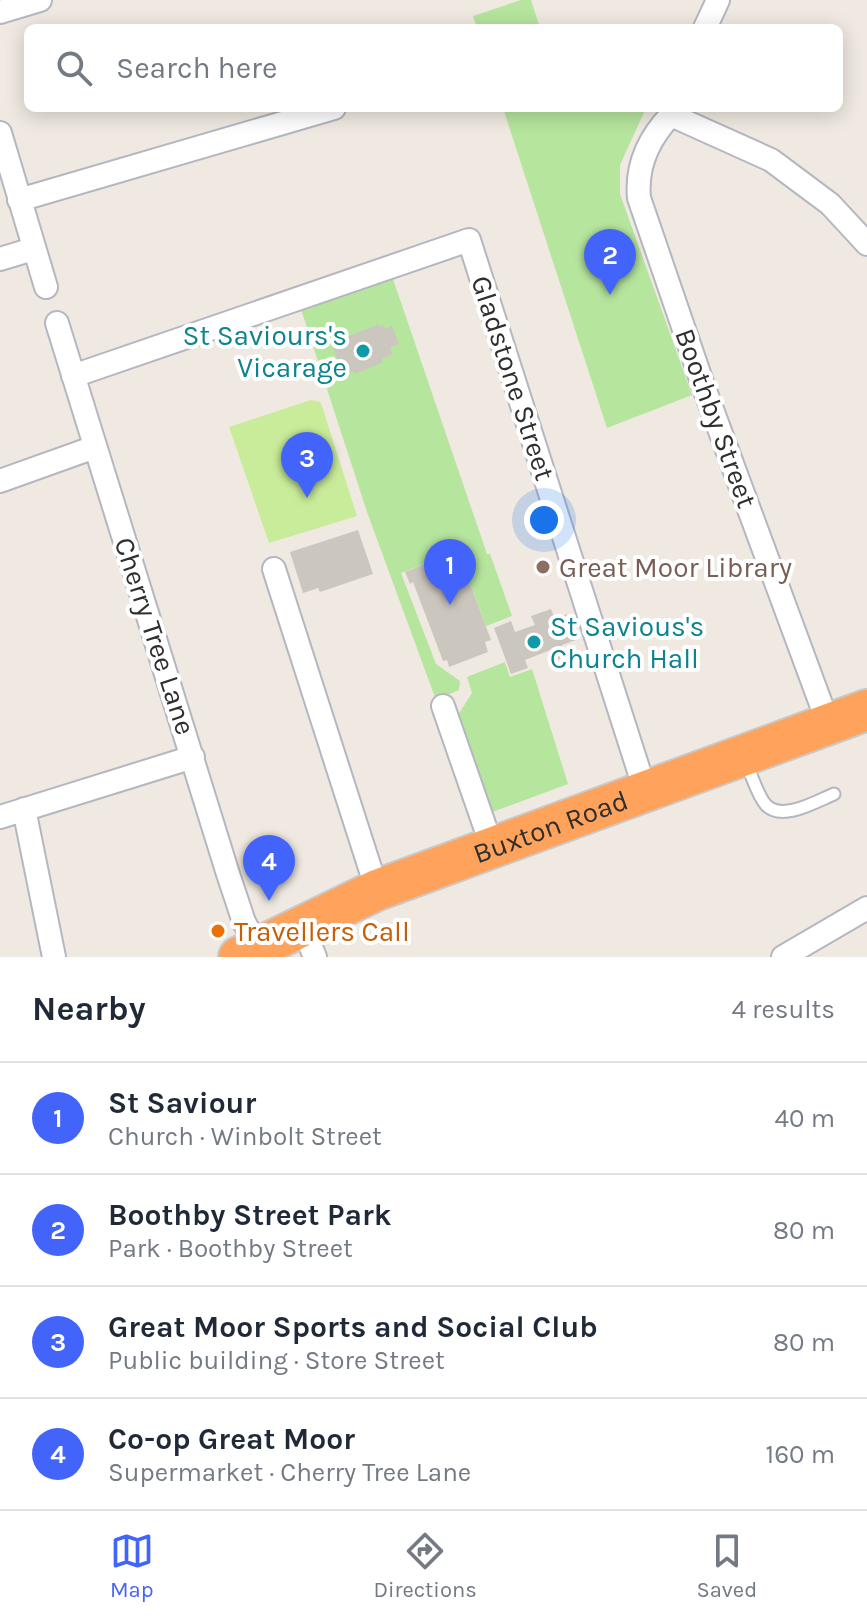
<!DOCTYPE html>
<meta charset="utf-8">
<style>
body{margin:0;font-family:Karla,sans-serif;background:#f6f6f7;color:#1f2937}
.you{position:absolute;left:544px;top:520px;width:28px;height:28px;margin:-20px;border:6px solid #fff;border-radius:50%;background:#1a73e8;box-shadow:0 0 0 12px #1a73e833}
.badge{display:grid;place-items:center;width:52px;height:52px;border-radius:50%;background:#4264fb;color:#fff;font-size:26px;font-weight:700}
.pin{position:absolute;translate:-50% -66px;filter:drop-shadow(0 2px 4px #0008)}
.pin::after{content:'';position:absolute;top:42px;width:28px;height:24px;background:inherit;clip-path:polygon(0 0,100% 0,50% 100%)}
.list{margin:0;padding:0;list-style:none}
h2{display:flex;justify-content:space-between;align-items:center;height:104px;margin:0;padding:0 32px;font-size:34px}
h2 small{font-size:26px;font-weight:400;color:#747a83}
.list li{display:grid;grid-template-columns:52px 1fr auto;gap:24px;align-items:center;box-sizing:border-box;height:112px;padding:0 32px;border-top:2px solid #e0e1e3}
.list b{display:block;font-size:30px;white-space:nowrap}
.list p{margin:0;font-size:26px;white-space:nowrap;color:#747a83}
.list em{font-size:26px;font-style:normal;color:#747a83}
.icon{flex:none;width:44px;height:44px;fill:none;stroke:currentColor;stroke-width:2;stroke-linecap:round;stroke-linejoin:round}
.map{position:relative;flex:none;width:867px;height:957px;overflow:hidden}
.search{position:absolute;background:#fff;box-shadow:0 4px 20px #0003;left:24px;right:24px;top:24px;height:88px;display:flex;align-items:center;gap:20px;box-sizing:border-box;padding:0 28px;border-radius:12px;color:#747a83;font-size:30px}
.sheet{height:552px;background:#fff}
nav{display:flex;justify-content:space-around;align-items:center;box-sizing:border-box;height:112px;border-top:2px solid #e0e1e3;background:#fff;font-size:22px;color:#747a83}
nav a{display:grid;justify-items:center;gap:4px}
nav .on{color:#4264fb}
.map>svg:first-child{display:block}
.green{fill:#b6e59e}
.pitch{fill:#c9ec9a}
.building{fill:#cbc7bf}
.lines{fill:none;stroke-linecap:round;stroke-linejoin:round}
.lane-casing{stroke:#b4b7c1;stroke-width:15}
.street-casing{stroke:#b4b7c1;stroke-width:26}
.highway-casing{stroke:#c9c9c9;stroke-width:44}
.lane{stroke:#fff;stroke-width:11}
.street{stroke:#fff;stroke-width:22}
.highway{stroke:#ffa35c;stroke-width:40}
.culture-dot{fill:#0f9aa8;stroke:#fff;stroke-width:3}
.education-dot{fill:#8d6e63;stroke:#fff;stroke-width:3}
.food-dot{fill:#e8710a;stroke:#fff;stroke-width:3}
.labels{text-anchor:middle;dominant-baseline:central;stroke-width:8;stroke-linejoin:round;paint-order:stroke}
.culture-label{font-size:28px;fill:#0d838f;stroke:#fff;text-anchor:end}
.street-label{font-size:28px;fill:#2e2e2e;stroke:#fff}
.education-label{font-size:28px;fill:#785e54;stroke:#fff;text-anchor:start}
.food-label{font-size:28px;fill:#c56008;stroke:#fff;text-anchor:start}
</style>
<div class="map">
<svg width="867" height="957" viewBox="0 0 867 957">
<rect width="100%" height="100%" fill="#efe9e1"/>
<path class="green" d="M 521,0 L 531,0 L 540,28 L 477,28 L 473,16 Z
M 503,108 L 646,108 L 620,165 L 620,194 L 692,395 L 607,428 Z
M 393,279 L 487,554 L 490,554 L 512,616 L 486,626 L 465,570 L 457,573 L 440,553 L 431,556 L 432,561 L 401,573 L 436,664 L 460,681 L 459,690 L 436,700 L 367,512 L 301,309 Z
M 505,662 L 510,677 L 532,669 L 568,784 L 487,814 L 456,718 L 472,693 L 467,677 Z"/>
<path class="pitch" d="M 311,400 L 320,402 L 322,406 L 357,516 L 269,543 L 229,427 Z"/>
<path class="building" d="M 379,324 L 380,327 L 384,325 L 385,329 L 392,326 L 399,344 L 390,348 L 393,354 L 382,359 L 383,362 L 355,374 L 354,371 L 344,375 L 331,343 Z
M 358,530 L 373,574 L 320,592 L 318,588 L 303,593 L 290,552 Z
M 441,553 L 443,559 L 451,556 L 457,573 L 465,570 L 491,640 L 485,642 L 488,652 L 449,667 L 447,660 L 443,661 L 413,582 L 410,584 L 405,572 L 432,561 L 431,556 Z
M 551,609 L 555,619 L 567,614 L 576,640 L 562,645 L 566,656 L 557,660 L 553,649 L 525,660 L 528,668 L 511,674 L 494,628 L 511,621 L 515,632 L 535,625 L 531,616 Z"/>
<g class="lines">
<g class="lane-casing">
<path id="lane" d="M 746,763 C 752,775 757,795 766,805 C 782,822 817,801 834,794"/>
</g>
<g class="street-casing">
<path id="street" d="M 0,12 L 40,0
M 705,28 L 718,0
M 671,108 L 671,115 L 771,160 L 830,204 L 867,244
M 671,115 C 648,139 636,166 639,198 L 703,385 L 828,723
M 0,133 L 46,287
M 19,200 L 334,108
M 0,259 L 33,249
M 57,323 L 228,874 L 244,922 L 258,948
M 73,376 L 469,240 L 645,790
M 0,481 L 95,447
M 274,569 L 377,890
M 443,706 L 492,847
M 24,809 L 54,957
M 0,817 L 193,757
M 302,925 L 315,957
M 783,957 L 867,908"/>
</g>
<g class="highway-casing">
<g id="highway">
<path id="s1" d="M 239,957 L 377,890 L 867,710"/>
</g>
</g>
<use href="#lane" class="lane"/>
<use href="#street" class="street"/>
<use href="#highway" class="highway"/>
</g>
<g class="culture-dot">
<circle cx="363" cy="351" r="8"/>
<circle cx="534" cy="642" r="8"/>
</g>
<circle class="education-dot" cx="543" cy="567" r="8"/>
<circle class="food-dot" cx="218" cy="931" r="8"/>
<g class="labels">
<g class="culture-label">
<text x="347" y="335">St Saviours's<tspan x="347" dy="32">Vicarage</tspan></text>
<text x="550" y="626" text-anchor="start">St Savious's<tspan x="550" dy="32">Church Hall</tspan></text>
</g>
<g class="street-label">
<text transform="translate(513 378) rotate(72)">Gladstone Street</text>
<text transform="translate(716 418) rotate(70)">Boothby Street</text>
<text transform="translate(155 636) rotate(72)">Cherry Tree Lane</text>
<text stroke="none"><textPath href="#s1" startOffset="338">Buxton Road</textPath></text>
</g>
<g class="education-label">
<text x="559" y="567">Great Moor Library</text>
</g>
<g class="food-label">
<text x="234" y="931">Travellers Call</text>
</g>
</g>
</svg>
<div class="you"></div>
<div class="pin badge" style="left:450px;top:605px">1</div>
<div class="pin badge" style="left:610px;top:295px">2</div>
<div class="pin badge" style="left:307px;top:498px">3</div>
<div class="pin badge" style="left:269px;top:901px">4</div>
<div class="search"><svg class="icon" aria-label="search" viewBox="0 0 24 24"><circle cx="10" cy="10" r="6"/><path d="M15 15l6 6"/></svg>Search here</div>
</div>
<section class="sheet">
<h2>Nearby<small>4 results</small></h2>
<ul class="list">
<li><span class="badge">1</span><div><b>St Saviour</b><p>Church · Winbolt Street</p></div><em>40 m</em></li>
<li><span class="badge">2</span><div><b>Boothby Street Park</b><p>Park · Boothby Street</p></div><em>80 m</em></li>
<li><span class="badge">3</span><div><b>Great Moor Sports and Social Club</b><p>Public building · Store Street</p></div><em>80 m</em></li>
<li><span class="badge">4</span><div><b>Co-op Great Moor</b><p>Supermarket · Cherry Tree Lane</p></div><em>160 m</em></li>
</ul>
</section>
<nav>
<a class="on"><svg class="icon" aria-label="map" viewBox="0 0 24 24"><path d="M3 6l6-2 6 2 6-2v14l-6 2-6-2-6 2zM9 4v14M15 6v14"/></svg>Map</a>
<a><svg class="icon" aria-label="directions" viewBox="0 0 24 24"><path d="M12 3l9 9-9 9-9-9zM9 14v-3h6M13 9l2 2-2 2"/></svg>Directions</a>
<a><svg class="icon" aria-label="saved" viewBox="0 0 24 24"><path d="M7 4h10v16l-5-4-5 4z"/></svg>Saved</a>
</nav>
